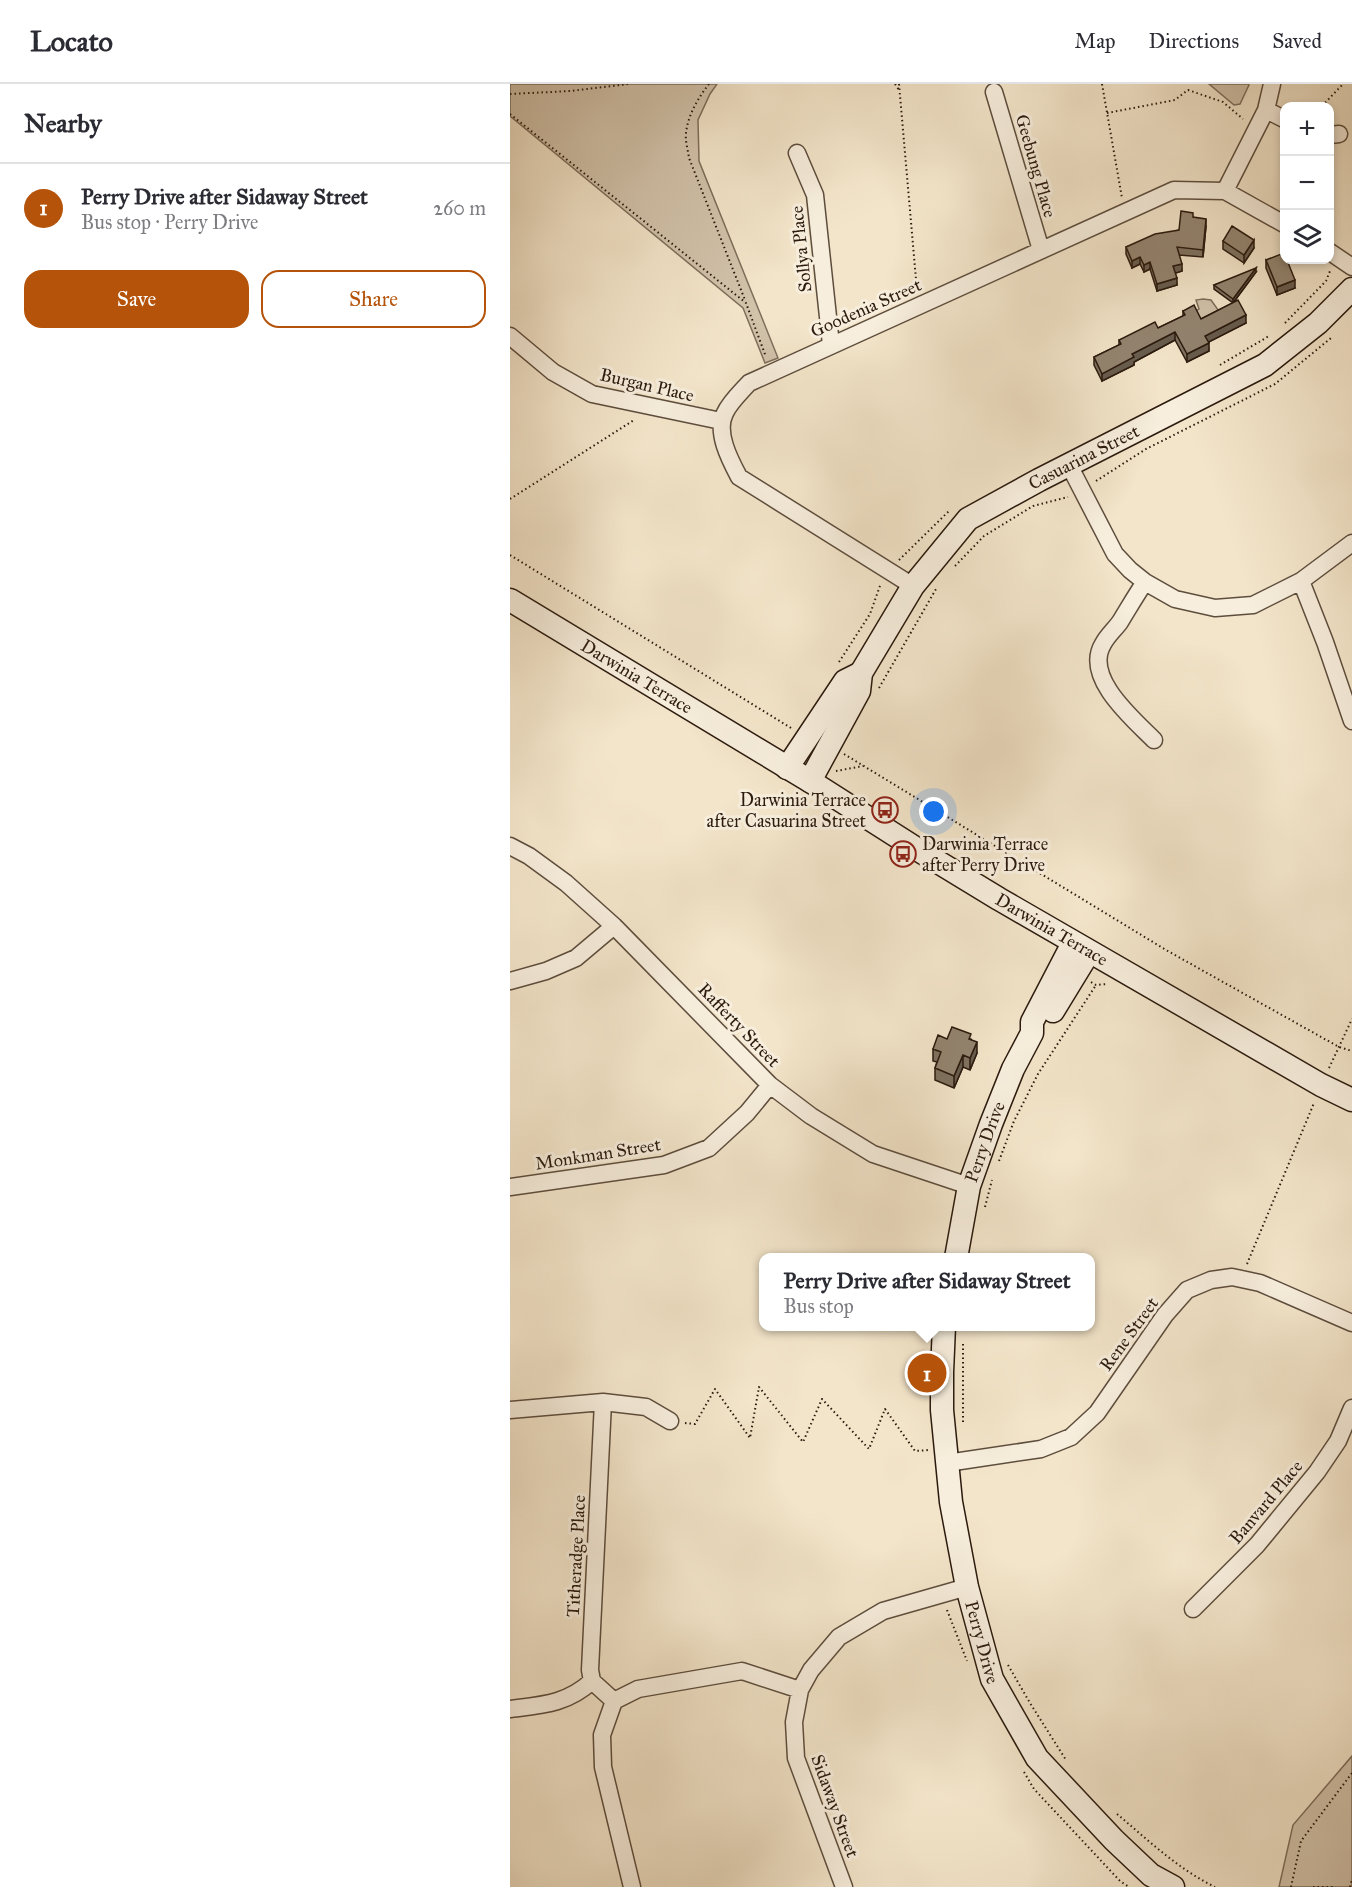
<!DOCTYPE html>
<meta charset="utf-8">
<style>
body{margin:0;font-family:"IM FELL Great Primer",serif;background:#f2f2f3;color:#2b2b33}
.controls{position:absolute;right:18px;top:18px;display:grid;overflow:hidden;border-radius:12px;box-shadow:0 3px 9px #0003}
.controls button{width:54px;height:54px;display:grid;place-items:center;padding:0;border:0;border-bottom:2px solid #e1e1e2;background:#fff;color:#2b2b33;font:30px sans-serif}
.you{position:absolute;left:424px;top:728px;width:21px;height:21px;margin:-15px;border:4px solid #fff;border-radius:50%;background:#1a73e8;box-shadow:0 0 0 9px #1a73e833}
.badge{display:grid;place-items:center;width:39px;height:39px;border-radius:50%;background:#b45309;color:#fff;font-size:20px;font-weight:700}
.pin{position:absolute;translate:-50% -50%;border:3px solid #fff;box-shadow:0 2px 6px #0006}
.popup{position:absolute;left:249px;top:1169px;width:336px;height:78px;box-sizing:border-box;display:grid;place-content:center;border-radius:12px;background:#fff;filter:drop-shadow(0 2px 4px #0005);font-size:20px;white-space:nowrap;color:#7c7c81}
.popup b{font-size:22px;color:#2b2b33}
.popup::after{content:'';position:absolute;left:50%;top:100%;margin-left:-12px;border:12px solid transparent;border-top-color:#fff}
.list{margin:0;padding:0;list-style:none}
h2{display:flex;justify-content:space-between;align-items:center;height:78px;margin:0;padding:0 24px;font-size:26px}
h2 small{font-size:20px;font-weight:400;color:#7c7c81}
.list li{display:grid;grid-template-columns:39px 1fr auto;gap:18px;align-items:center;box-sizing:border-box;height:90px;padding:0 24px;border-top:2px solid #e1e1e2}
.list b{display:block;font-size:22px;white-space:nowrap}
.list p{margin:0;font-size:20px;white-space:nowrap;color:#7c7c81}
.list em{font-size:20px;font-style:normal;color:#7c7c81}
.actions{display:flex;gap:12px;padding:18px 24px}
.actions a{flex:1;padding:14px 0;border:2px solid #b45309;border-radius:18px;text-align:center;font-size:21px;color:#b45309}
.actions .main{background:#b45309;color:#fff}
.icon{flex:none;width:33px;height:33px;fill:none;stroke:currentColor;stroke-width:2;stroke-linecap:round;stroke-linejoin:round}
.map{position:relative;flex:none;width:842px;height:1803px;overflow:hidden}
header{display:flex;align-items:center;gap:36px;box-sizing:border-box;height:84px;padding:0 30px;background:#fff;border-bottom:2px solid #e1e1e2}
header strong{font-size:28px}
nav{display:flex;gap:33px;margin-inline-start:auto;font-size:21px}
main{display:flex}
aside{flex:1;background:#fff}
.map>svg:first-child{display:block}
.green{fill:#d1c2aa;stroke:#7e6e5c;stroke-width:1.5}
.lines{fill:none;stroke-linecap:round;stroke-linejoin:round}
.street-casing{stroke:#5d4d3d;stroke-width:19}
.secondary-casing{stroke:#2b1a0e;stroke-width:25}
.path{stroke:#2b1a0e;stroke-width:2;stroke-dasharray:1.5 3;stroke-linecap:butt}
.street{stroke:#f7eedd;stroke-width:16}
.secondary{stroke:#f7eedd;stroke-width:22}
.wall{fill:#7e7260;stroke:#2b1a0e;stroke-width:1.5}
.shaded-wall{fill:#675c4e;stroke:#2b1a0e;stroke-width:1.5}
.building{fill:#938470;stroke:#2b1a0e;stroke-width:1.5}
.labels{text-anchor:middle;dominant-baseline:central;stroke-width:6;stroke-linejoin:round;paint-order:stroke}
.street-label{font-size:18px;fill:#2b1a0e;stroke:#f7eedd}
.poi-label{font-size:18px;fill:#2b1a0e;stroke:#f7eedd;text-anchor:end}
</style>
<header>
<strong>Locato</strong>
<nav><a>Map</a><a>Directions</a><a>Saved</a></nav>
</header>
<main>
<aside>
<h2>Nearby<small></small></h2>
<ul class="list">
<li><span class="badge">1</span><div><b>Perry Drive after Sidaway Street</b><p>Bus stop · Perry Drive</p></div><em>260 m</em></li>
</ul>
<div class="actions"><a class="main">Save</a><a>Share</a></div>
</aside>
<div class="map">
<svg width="842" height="1803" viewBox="0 0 842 1803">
<rect width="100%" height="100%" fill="#f3e5ca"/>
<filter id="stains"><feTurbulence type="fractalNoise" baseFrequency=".00333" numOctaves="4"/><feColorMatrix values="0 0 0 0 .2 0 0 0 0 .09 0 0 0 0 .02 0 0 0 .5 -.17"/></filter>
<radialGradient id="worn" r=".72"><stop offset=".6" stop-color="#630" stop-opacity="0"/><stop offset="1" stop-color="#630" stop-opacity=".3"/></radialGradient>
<path class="green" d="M 0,0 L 207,0 L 200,10 L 188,36 L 189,77 L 268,274 L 255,279 L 233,224 L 0,32 Z
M 699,0 L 738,0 L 739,1 L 730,20 L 724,21 Z
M 693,215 L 701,216 L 711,230 L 693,243 L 686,227 L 689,225 L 686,216 Z
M 842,1672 L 842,1803 L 769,1803 L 783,1741 Z"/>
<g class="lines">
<g class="street-casing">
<path id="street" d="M 484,8 L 531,166
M 756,26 L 774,35
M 820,51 L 829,50
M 287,69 L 305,111 L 321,261
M 715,107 L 756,26 L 762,0
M 820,168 L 842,183
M 0,252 L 43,288 L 82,310 L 211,337
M 559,381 L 605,470 L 620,486 L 635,498 L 665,515 L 705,524 L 743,521 L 791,497 L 842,459
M 791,497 L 815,558 L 842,637
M 635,498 C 626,511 618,525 610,538 C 605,545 597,552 593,560 C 573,593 623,635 644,656
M 403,502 L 229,393 C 220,376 205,348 215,329 C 220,318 231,308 239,299 L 664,106 L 715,107 L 774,140
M 0,762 L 19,772 L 56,799 L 104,842 L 260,1001 L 301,1032 L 363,1070 L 459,1102
M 0,897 L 36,887 L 66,874 L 104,842
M 0,1103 L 154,1081 L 199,1064 L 237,1029 L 260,1001
M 93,1318 L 80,1586 L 82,1597 L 104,1617
M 0,1326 L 93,1318 L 136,1323 L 160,1337
M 437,1379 L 531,1365 L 561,1353 L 587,1329 L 655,1231 L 677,1206 L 701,1196 L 722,1193 L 750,1199 L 842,1239
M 683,1525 L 747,1461 L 807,1388 L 828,1357 L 842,1324
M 0,1625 C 32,1621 57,1620 82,1597
M 122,1803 L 93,1683 L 92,1651 L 104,1617 L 128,1605 L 232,1587 L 290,1606
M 334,1803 L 286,1674 L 284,1638 L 290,1606 L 301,1586 L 329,1553 L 373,1527 L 457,1503"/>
</g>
<g class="secondary-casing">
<g id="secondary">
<path id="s1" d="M 0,516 L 300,697 L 410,767 L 489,815 L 811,1001 L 842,1016"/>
<path d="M 277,684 L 335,597 L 351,589"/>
<path id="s2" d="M 300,697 L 349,607 L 351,589 L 403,502 L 458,435 L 529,396 L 755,281 L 808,239 L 842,205"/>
<path d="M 543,927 L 579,868"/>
<path id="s3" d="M 446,1174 L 459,1102 L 481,1040 L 503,985 L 522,949 L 522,938 L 563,859"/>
<path id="s4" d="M 434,1242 L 432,1288 L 432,1326 L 441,1418 L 457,1503 L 482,1595 L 527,1674 L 604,1756 L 641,1791 L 663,1803"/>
</g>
</g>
<path class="path" d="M 199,0 C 188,14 178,31 176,49 C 175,57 178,66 179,74 L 235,216
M 385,0 L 389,6
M 389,0 L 407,207
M 592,0 L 612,114
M 0,10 L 60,7 L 119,0
M 812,22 L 833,0
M 597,29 L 665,16 L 678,6 L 713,18 L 733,35
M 0,30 L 236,219 L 256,273
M 775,239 L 816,197 L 820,187
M 710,281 L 759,252
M 586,397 L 636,365 L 765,300 L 821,254
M 0,415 L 124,336
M 0,471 L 281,644
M 389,476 L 439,427
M 445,482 L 474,452 L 523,422 L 558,413
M 329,578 L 360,530 L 371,499
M 369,604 L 426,505
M 334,670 L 656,866 L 829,963 L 842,967
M 326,687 L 353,682
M 581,898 L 586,901 L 598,900
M 819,984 L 842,935
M 489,1077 L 504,1037 L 528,990 L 586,901
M 475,1123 L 482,1096
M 737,1180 L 804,1019
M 453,1260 L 453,1339
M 175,1339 L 185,1340 L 205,1305 L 240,1354 L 249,1303 L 293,1358 L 312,1315 L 359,1365 L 375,1325 L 405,1367 L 419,1366
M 437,1526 L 457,1577
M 498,1581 L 520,1619 L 556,1676
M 514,1688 L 524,1705 L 610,1797 L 619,1803
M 607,1730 C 638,1756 668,1785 705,1803
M 781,1803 L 791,1757 L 842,1689
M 803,1803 L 824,1803
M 840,1803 L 842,1795"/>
<use href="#street" class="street"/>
<use href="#secondary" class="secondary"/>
</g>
<path class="wall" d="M 683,133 L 696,142 L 693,173 L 669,171 L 672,187 L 665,189 L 667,201 L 647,207 L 640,185 L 634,188 L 630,180 L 622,184 L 616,170 L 616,163 L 669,146 Z
M 713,157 L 744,164 L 734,179 L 713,165 Z
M 756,176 L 785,204 L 767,211 L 756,184 Z
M 746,188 L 723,219 L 736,239 L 698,258 L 699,267 L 677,278 L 665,256 L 624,278 L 624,281 L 592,297 L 584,281 L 584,273 L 609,261 L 609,256 L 648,244 L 673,232 L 673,227 L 691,235 L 723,219 L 704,205 L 704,201 Z
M 437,955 L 461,955 L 467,969 L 460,986 L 453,983 L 444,1004 L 425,996 L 425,984 L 427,978 L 423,977 L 423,965 Z"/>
<path class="shaded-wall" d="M 696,135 L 696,142 L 693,173 L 693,166 Z
M 744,156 L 744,164 L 734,179 L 734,171 Z
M 630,173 L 630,180 L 622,184 L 622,177 Z
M 640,178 L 640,185 L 634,188 L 634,181 Z
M 672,180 L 672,187 L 663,190 L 663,182 Z
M 746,184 L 746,188 L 723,219 L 723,215 Z
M 667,194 L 667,201 L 647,207 L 647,200 Z
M 785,196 L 785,204 L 767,211 L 767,203 Z
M 736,231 L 736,239 L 695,260 L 695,252 Z
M 665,248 L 665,256 L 624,278 L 624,281 L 592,297 L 592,290 L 622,270 Z
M 699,259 L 699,267 L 677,278 L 677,270 Z
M 467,958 L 467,969 L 460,986 L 460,974 Z
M 453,971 L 453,983 L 444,1004 L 444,992 Z"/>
<path class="building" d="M 671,127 L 683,129 L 683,133 L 696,135 L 693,166 L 667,163 L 672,180 L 663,182 L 667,194 L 647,200 L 640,178 L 634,181 L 630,173 L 622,177 L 616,163 L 645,150 L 669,146 Z
M 722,142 L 744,156 L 734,171 L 713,157 Z
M 774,169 L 774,176 L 777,176 L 785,196 L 767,203 L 756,176 Z
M 746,184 L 723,215 L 704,201 Z
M 728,216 L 736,231 L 695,252 L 699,259 L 677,270 L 665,248 L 622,270 L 624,273 L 592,290 L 584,273 L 611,260 L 609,256 L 645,238 L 648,244 L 675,231 L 673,227 L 684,221 L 691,235 Z
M 442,943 L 461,950 L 459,955 L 467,958 L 460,974 L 453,971 L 444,992 L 425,984 L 431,968 L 423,965 L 428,951 L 437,955 Z"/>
<defs>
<g id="bus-ring" transform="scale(1.35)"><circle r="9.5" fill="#f7eedd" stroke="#8f2418" stroke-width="1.5"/><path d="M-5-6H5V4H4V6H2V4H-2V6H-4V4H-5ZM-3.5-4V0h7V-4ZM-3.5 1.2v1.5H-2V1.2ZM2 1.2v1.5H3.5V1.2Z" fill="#8f2418"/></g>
</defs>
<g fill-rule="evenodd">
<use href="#bus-ring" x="375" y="726"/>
<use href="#bus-ring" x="393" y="770"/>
</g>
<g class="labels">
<g class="street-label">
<text transform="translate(526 82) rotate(74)">Geebung Place</text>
<text transform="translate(291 165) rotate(-96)">Sollya Place</text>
<text transform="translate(356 224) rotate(-24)">Goodenia Street</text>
<text transform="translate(137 301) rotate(13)">Burgan Place</text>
<text stroke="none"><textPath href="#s2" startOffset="440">Casuarina Street</textPath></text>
<text stroke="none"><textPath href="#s1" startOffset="148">Darwinia Terrace</textPath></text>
<text stroke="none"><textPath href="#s1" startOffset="634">Darwinia Terrace</textPath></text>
<text transform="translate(229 941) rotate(46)">Rafferty Street</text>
<text stroke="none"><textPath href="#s3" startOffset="120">Perry Drive</textPath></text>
<text transform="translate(88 1070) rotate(-9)">Monkman Street</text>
<text transform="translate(619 1250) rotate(-54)">Rene Street</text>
<text transform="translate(756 1418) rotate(-50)">Banvard Place</text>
<text transform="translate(66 1472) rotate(-87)">Titheradge Place</text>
<text stroke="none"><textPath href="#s4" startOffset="320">Perry Drive</textPath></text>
<text transform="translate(325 1722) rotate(70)">Sidaway Street</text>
</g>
<g class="poi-label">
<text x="356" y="716">Darwinia Terrace<tspan x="356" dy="21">after Casuarina Street</tspan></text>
<text x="412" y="760" text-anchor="start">Darwinia Terrace<tspan x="412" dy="21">after Perry Drive</tspan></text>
</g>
</g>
<rect width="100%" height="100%" filter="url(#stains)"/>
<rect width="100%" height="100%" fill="url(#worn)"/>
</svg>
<div class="controls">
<button>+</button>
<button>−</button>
<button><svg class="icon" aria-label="layers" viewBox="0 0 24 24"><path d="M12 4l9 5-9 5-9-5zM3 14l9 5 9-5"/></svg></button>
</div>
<div class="you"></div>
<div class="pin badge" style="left:417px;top:1289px">1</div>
<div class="popup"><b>Perry Drive after Sidaway Street</b>Bus stop</div>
</div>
</main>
